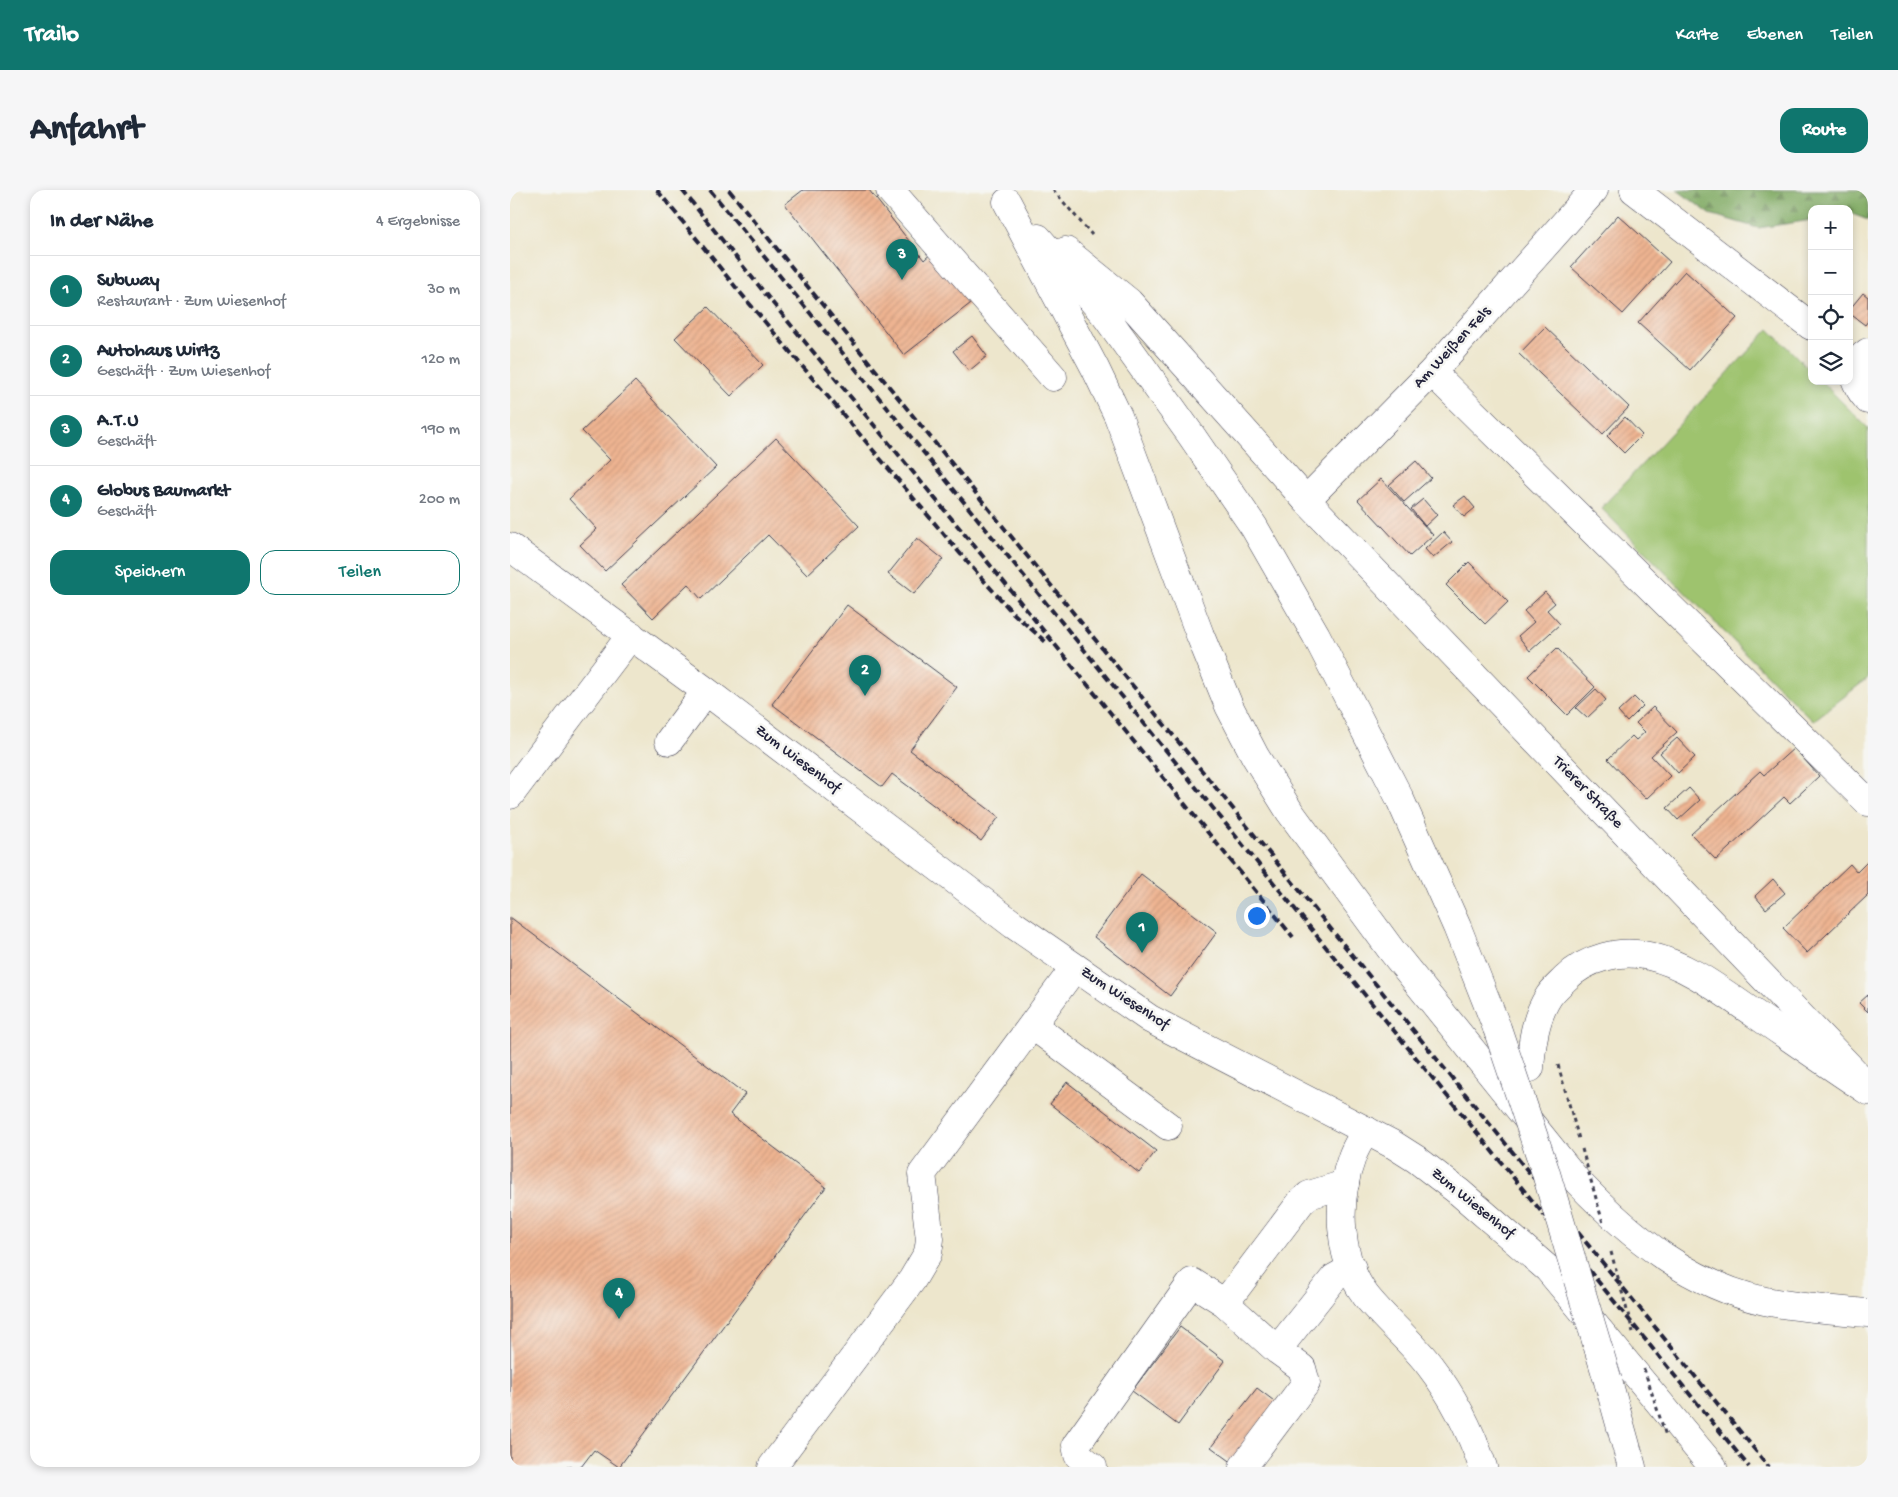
<!DOCTYPE html>
<html lang="de">
<meta charset="utf-8">
<style>
body{margin:0;font-family:"Gochi Hand",sans-serif;background:#f6f6f7;color:#1f2937}
.controls{position:absolute;right:15px;top:15px;display:grid;overflow:hidden;border-radius:10px;box-shadow:0 2px 8px #0003}
.controls button{width:45px;height:45px;display:grid;place-items:center;padding:0;border:0;border-bottom:1px solid #e0e1e3;background:#fff;color:#1f2937;font:25px sans-serif}
.you{position:absolute;left:746px;top:725px;width:18px;height:18px;margin:-12px;border:4px solid #fff;border-radius:50%;background:#1a73e8;box-shadow:0 0 0 8px #1a73e833}
.badge{display:grid;place-items:center;width:32px;height:32px;border-radius:50%;background:#0f766e;color:#fff;font-size:16px;font-weight:700}
.pin{position:absolute;translate:-50% -41px;filter:drop-shadow(0 1px 2px #0008)}
.pin::after{content:'';position:absolute;top:26px;width:18px;height:15px;background:inherit;clip-path:polygon(0 0,100% 0,50% 100%)}
.list{margin:0;padding:0;list-style:none}
h2{display:flex;justify-content:space-between;align-items:center;height:65px;margin:0;padding:0 20px;font-size:21px}
h2 small{font-size:16px;font-weight:400;color:#747a83}
.list li{display:grid;grid-template-columns:32px 1fr auto;gap:15px;align-items:center;box-sizing:border-box;height:70px;padding:0 20px;border-top:1px solid #e0e1e3}
.list b{display:block;font-size:19px;white-space:nowrap}
.list p{margin:0;font-size:16px;white-space:nowrap;color:#747a83}
.list em{font-size:16px;font-style:normal;color:#747a83}
.actions{display:flex;gap:10px;padding:15px 20px}
.actions a{flex:1;padding:11px 0;border:1px solid #0f766e;border-radius:15px;text-align:center;font-size:18px;color:#0f766e}
.actions .main{background:#0f766e;color:#fff}
.icon{flex:none;width:28px;height:28px;fill:none;stroke:currentColor;stroke-width:2;stroke-linecap:round;stroke-linejoin:round}
.map{position:relative;flex:none;width:1358px;height:1277px;overflow:hidden;border-radius:15px}
header{display:flex;align-items:center;gap:30px;box-sizing:border-box;height:70px;padding:0 25px;background:#0f766e;color:#fff}
header strong{font-size:24px}
nav{display:flex;gap:28px;margin-inline-start:auto;font-size:18px}
.intro{display:flex;align-items:center;justify-content:space-between;box-sizing:border-box;height:120px;padding:0 30px}
h1{margin:0;font-size:35px}
.button{padding:12px 22px;border-radius:15px;background:#0f766e;color:#fff;font-size:18px;font-weight:700}
main{display:flex;gap:30px;padding:0 30px}
aside{flex:1;background:#fff;border-radius:15px;box-shadow:0 2px 8px #0003}
.map>svg:first-child{display:block}
.green{fill:#9ec36e;stroke:#607254}
.forest{fill:url(#forest-firs);stroke:#50664e}
.building{fill:url(#building-hatch)}
.lines{fill:none;stroke-linecap:round;stroke-linejoin:round}
.minor-casing{stroke:#403f51;stroke-width:29}
.major-casing{stroke:#403f51;stroke-width:29}
.path{stroke:#403f51;stroke-width:3;stroke-dasharray:4 4;stroke-linecap:butt}
.minor{stroke:#fff;stroke-width:28}
.major{stroke:#fff;stroke-width:28}
.rail{stroke:#22223b;stroke-width:4;stroke-dasharray:8 4;stroke-linecap:butt}
.major-bridge-casing{stroke:#403f51;stroke-width:29;stroke-linecap:butt}
.path-bridge{stroke:#403f51;stroke-width:3;stroke-dasharray:4 4;stroke-linecap:butt}
.major-bridge{stroke:#fff;stroke-width:28}
.labels{text-anchor:middle;dominant-baseline:central;stroke-width:5;stroke-linejoin:round;paint-order:stroke}
.street-label{font-size:16px;fill:#22223b;stroke:#f6f6f2}
</style>
<header>
<strong>Trailo</strong>
<nav><a>Karte</a><a>Ebenen</a><a>Teilen</a></nav>
</header>
<div class="intro"><h1>Anfahrt</h1><a class="button">Route</a></div>
<main>
<aside>
<h2>In der Nähe<small>4 Ergebnisse</small></h2>
<ul class="list">
<li><span class="badge">1</span><div><b>Subway</b><p>Restaurant · Zum Wiesenhof</p></div><em>30 m</em></li>
<li><span class="badge">2</span><div><b>Autohaus Wirtz</b><p>Geschäft · Zum Wiesenhof</p></div><em>120 m</em></li>
<li><span class="badge">3</span><div><b>A.T.U</b><p>Geschäft</p></div><em>190 m</em></li>
<li><span class="badge">4</span><div><b>Globus Baumarkt</b><p>Geschäft</p></div><em>200 m</em></li>
</ul>
<div class="actions"><a class="main">Speichern</a><a>Teilen</a></div>
</aside>
<div class="map">
<svg width="1358" height="1277" viewBox="0 0 1358 1277">
<defs>
<pattern id="forest-firs" width="22" height="20" patternUnits="userSpaceOnUse" patternTransform="scale(1.25)"><rect width="22" height="20" fill="#7ea961"/><path d="M5 1l3.5 6h-7zM16 11l3.5 6h-7z" fill="#678951"/></pattern>
<pattern id="building-hatch" width="6" height="6" patternUnits="userSpaceOnUse" patternTransform="scale(1.25)"><rect width="6" height="6" fill="#eeb491"/><path d="M-1 1l2-2M0 6l6-6M5 7l2-2" fill="none" stroke="#cc9a7e"/></pattern>
</defs>
<rect width="100%" height="100%" fill="#f6f6f2"/>
<filter id="ink" filterUnits="userSpaceOnUse"><feTurbulence type="fractalNoise" baseFrequency=".02" numOctaves="2"/><feDisplacementMap in="SourceGraphic" scale="10" xChannelSelector="R" yChannelSelector="G"/><feConvolveMatrix kernelMatrix="1 2 1 2 8 2 1 2 1" color-interpolation-filters="sRGB"/></filter>
<filter id="wash" filterUnits="userSpaceOnUse"><feTurbulence type="fractalNoise" baseFrequency=".0096" numOctaves="4" result="noise"/><feDisplacementMap in="SourceGraphic" scale="20" xChannelSelector="R" yChannelSelector="G"/><feGaussianBlur stdDeviation="1.12" result="paint"/><feColorMatrix in="noise" values="0 0 0 0 0 0 0 0 0 0 0 0 0 0 0 0 0 1.4 0 .05"/><feComposite in="paint" operator="in"/></filter>
<g filter="url(#wash)">
<rect width="100%" height="100%" fill="#ede6cc"/>
<path class="green" d="M 1259,139 L 1302,182 L 1302,191 L 1311,191 L 1358,238 L 1358,488 L 1303,531 L 1091,318 Z"/>
<path class="forest" d="M 1167,0 L 1358,0 L 1358,30 L 1339,23 L 1339,19 L 1302,19 L 1302,30 L 1248,38 L 1200,24 Z"/>
<g id="blocks">
<path class="building" d="M 293,0 L 359,0 L 414,70 L 425,60 L 465,110 L 394,165 L 275,14 Z
M 1108,25 L 1160,72 L 1113,124 L 1061,77 Z
M 1175,81 L 1227,128 L 1180,180 L 1128,133 Z
M 1353,103 L 1358,107 L 1358,131 L 1355,135 L 1339,123 L 1339,120 Z
M 198,117 L 253,175 L 221,206 L 165,148 Z
M 1035,137 L 1119,217 L 1093,244 L 1009,164 Z
M 462,146 L 477,166 L 459,181 L 443,161 Z
M 125,191 L 206,277 L 95,381 L 70,355 L 87,339 L 59,309 L 100,270 L 72,241 Z
M 1115,227 L 1132,245 L 1114,263 L 1097,246 Z
M 266,248 L 349,336 L 297,385 L 258,345 L 191,409 L 178,394 L 143,428 L 111,395 Z
M 906,271 L 921,288 L 894,312 L 879,295 Z
M 871,289 L 923,345 L 900,366 L 848,310 Z
M 955,306 L 965,318 L 954,327 L 943,315 Z
M 913,309 L 927,325 L 915,336 L 901,319 Z
M 933,342 L 942,352 L 923,368 L 915,359 Z
M 407,348 L 433,369 L 404,404 L 378,384 Z
M 959,372 L 998,412 L 975,434 L 936,395 Z
M 1035,402 L 1045,413 L 1037,420 L 1050,434 L 1020,461 L 1008,446 L 1024,432 L 1014,421 Z
M 337,415 L 447,497 L 400,560 L 489,627 L 471,651 L 382,584 L 372,597 L 262,514 Z
M 1047,458 L 1085,497 L 1057,525 L 1018,486 Z
M 1086,499 L 1096,510 L 1077,528 L 1066,518 Z
M 1124,507 L 1133,516 L 1117,532 L 1108,522 Z
M 1143,517 L 1167,542 L 1141,566 L 1160,586 L 1136,609 L 1098,569 L 1122,546 L 1126,550 L 1135,542 L 1126,533 Z
M 1167,548 L 1185,567 L 1168,583 L 1150,563 Z
M 1284,558 L 1309,586 L 1280,613 L 1274,607 L 1206,670 L 1181,644 L 1250,581 L 1254,585 Z
M 1179,598 L 1190,610 L 1168,630 L 1157,618 Z
M 1358,671 L 1358,705 L 1297,763 L 1273,738 L 1340,674 L 1347,682 Z
M 631,684 L 707,742 L 660,806 L 584,747 Z
M 1263,689 L 1275,703 L 1256,719 L 1245,706 Z
M 0,727 L 235,904 L 220,924 L 316,997 L 109,1277 L 84,1260 L 71,1277 L 0,1277 Z
M 1358,805 L 1358,822 L 1349,813 Z
M 557,892 L 646,961 L 629,983 L 540,914 Z
M 670,1137 L 715,1171 L 668,1235 L 622,1201 Z
M 747,1198 L 772,1217 L 727,1276 L 701,1257 Z"/>
</g>
</g>
<g filter="url(#ink)">
<use href="#blocks" fill-opacity="0" stroke="#403f51" stroke-width="1"/>
<g class="lines">
<g class="minor-casing">
<path id="minor" d="M 380,0 L 543,187
M 1084,0 L 922,182 L 796,310 L 1353,891
M 1124,0 L 1301,136
M 1358,162 C 1336,177 1344,194 1358,210
M 922,182 L 1358,612
M 0,357 L 196,501 L 504,735 L 640,829 L 884,955 L 906,969 L 949,1002 L 1038,1079 L 1203,1277
M 159,551 L 196,501
M 0,605 L 121,445
M 522,835 L 658,936
M 715,1113 L 767,1160
M 262,1277 L 402,1090 L 418,1063 L 420,1049 L 412,984 L 565,777
M 583,1277 L 568,1265 L 566,1255 L 682,1092 L 715,1113 L 791,1012 L 799,1005 L 835,994
M 733,1277 L 796,1193 L 792,1178 L 767,1160 L 824,1088 L 842,1078"/>
</g>
<g class="major-casing">
<path id="major" d="M 497,12 L 585,178 L 608,226 L 690,445 L 719,516 L 745,566 L 780,622 L 882,761 L 1068,992 C 1120,1046 1180,1095 1255,1111 C 1289,1118 1324,1120 1358,1123
M 528,48 L 595,125 L 681,245 L 744,337 L 806,445 L 889,607 L 947,737 L 987,838
M 556,61 L 619,112 L 796,310
M 1020,878 C 1022,853 1025,827 1039,806 C 1043,800 1050,794 1055,789 C 1076,768 1110,759 1139,766 C 1179,775 1212,802 1245,824 C 1283,850 1320,876 1358,901
M 856,940 C 851,949 845,958 842,967 C 826,1010 827,1068 856,1106 C 876,1131 901,1151 920,1176 C 943,1206 961,1242 973,1277
M 1098,1191 L 1122,1277"/>
</g>
<path class="path" d="M 543,0 L 582,45
M 1048,875 L 1069,949"/>
<use href="#minor" class="minor"/>
<use href="#major" class="major"/>
<path class="rail" d="M 147,0 L 228,100 L 459,374 L 502,422 L 538,454
M 172,0 L 261,111 L 476,370 L 783,747
M 200,0 L 1239,1277
M 219,0 L 1259,1277"/>
<g class="major-bridge-casing">
<path id="major-bridge" d="M 987,838 L 1035,980 L 1098,1191"/>
</g>
<path class="path-bridge" d="M 1072,959 L 1093,1033
M 1101,1062 L 1123,1142
M 1134,1179 L 1156,1246"/>
<use href="#major-bridge" class="major-bridge"/>
</g>
</g>
<g class="labels">
<g class="street-label">
<text transform="translate(943 158) rotate(-47)">Am Weißen Fels</text>
<text transform="translate(287 570) rotate(37)">Zum Wiesenhof</text>
<text transform="translate(1077 603) rotate(46)">Trierer Straße</text>
<text transform="translate(614 809) rotate(33)">Zum Wiesenhof</text>
<text transform="translate(962 1014) rotate(39)">Zum Wiesenhof</text>
</g>
</g>
</svg>
<div class="controls">
<button>+</button>
<button>−</button>
<button><svg class="icon" aria-label="locate" viewBox="0 0 24 24"><circle cx="12" cy="12" r="6"/><path d="M12 2v4M12 18v4M2 12h4M18 12h4"/></svg></button>
<button><svg class="icon" aria-label="layers" viewBox="0 0 24 24"><path d="M12 4l9 5-9 5-9-5zM3 14l9 5 9-5"/></svg></button>
</div>
<div class="you"></div>
<div class="pin badge" style="left:632px;top:763px">1</div>
<div class="pin badge" style="left:355px;top:506px">2</div>
<div class="pin badge" style="left:392px;top:90px">3</div>
<div class="pin badge" style="left:109px;top:1129px">4</div>
</div>
</main>
